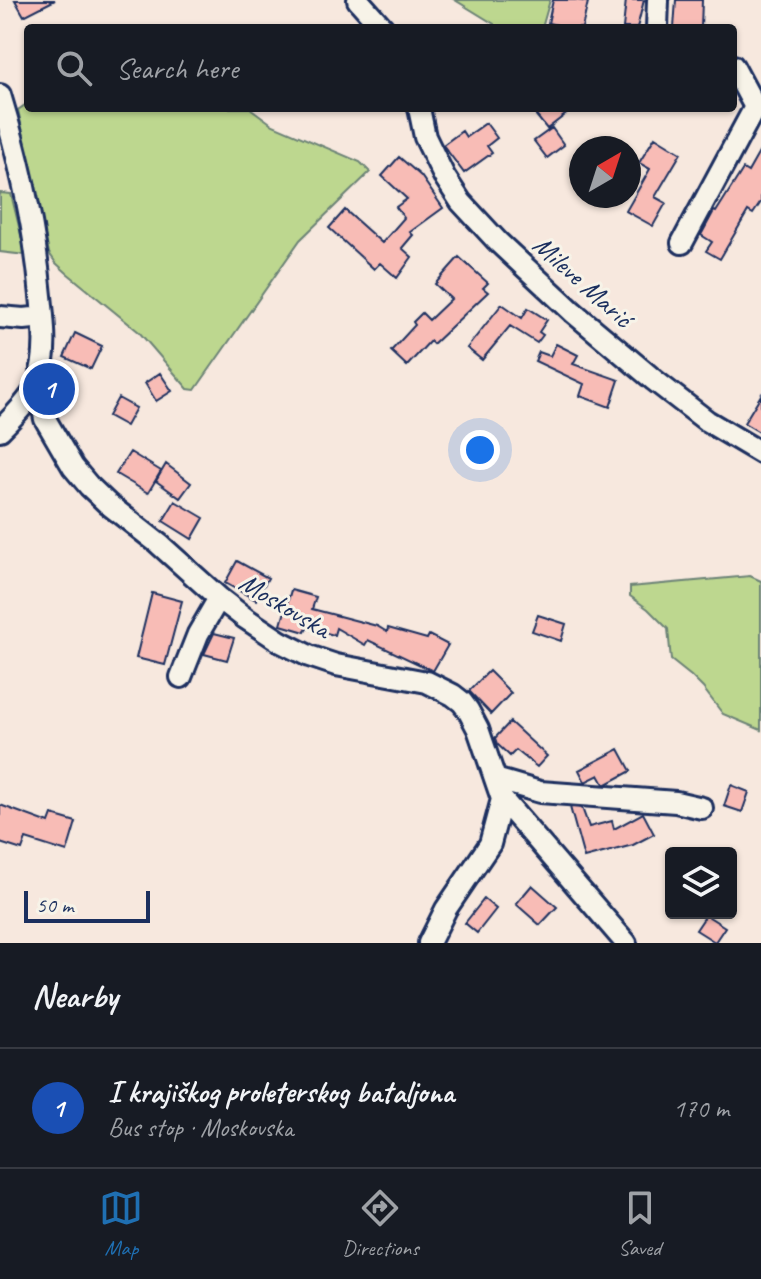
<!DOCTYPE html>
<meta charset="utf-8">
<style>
body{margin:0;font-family:Caveat,sans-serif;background:#20242c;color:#f1f3f6}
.controls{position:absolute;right:24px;bottom:24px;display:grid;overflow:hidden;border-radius:8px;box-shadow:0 2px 6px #0004}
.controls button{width:72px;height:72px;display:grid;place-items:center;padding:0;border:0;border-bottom:2px solid #363941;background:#171b24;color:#f1f3f6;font:40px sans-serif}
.compass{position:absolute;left:569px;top:136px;width:72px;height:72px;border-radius:50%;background:#171b24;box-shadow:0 2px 6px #0004;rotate:39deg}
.scale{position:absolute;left:24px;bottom:20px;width:126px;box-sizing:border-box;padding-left:8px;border:4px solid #1b2f5e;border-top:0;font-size:22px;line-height:28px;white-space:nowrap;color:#1b2f5e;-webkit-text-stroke:6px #f7f3e8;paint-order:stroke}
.you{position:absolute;left:480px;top:450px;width:28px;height:28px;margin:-20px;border:6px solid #fff;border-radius:50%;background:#1a73e8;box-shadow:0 0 0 12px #1a73e833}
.badge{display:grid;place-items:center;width:52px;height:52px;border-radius:50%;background:#1f6fb2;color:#fff;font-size:26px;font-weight:700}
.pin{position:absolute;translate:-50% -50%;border:4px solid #fff;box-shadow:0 2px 8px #0006}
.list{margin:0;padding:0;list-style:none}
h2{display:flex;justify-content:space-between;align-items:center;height:104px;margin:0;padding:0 32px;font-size:34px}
h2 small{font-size:26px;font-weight:400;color:#9ea1a6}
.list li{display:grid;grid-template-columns:52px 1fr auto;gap:24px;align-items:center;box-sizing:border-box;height:120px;padding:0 32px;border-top:2px solid #363941}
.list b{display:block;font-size:30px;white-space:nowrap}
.list p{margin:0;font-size:26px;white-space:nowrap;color:#9ea1a6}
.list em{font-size:26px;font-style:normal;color:#9ea1a6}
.icon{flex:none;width:44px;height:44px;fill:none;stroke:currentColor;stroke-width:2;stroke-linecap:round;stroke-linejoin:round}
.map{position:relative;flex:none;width:761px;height:943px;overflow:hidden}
.search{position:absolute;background:#171b24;box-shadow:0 2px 6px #0004;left:24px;right:24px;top:24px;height:88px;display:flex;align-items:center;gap:20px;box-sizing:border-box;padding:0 28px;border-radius:8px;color:#9ea1a6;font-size:30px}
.sheet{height:224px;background:#171b24}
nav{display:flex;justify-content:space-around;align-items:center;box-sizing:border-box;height:112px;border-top:2px solid #363941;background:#171b24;font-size:22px;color:#9ea1a6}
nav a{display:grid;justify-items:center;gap:4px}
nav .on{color:#1f6fb2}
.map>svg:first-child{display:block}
.green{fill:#bdd78f;stroke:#6c8376;stroke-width:2}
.building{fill:#f8bcb6;stroke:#1b2f5e;stroke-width:2}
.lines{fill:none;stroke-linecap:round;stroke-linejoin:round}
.minor-casing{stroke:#1b2f5e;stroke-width:26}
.minor{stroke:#f7f3e8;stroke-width:20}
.labels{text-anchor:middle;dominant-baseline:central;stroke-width:6;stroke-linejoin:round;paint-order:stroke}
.street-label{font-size:28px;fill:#1b2f5e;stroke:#f7f3e8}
</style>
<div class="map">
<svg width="761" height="943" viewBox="0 0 761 943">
<rect width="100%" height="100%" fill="#f7e8de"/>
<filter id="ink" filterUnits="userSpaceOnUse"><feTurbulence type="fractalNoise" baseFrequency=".0125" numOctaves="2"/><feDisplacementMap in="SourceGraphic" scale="16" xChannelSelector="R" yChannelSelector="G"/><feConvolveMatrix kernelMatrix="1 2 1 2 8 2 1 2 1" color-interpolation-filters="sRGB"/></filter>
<g filter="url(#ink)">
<path class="green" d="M 455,0 L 550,0 L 542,28 L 493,28 L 494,24 Z
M 28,103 L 28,108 L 250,108 L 273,125 L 360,162 L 370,172 L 300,240 L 195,390 L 188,389 L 139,332 L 67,273 L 56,263 L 49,253 L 18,110 Z
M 0,193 L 11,194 L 26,255 L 0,252 Z
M 750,576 L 761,581 L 761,730 L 723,714 L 703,688 L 691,676 L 671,660 L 668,629 L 648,609 L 630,596 L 630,587 Z"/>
<path class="building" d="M 15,0 L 55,0 L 24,16 Z
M 553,0 L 576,0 L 588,2 L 582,28 L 572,28 L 548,23 Z
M 626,0 L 644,0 L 637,28 L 623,28 Z
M 676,0 L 702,0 L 701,28 L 674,28 Z
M 530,108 L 574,108 L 547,129 Z
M 486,123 L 497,138 L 487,146 L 492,153 L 464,173 L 443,145 L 462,131 L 466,137 Z
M 552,128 L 564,145 L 547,158 L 534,141 Z
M 655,137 L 681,153 L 655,197 L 666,203 L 653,226 L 626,211 L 650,169 L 639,163 Z
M 761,149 L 761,202 L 753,214 L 748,211 L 720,259 L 706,251 L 712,242 L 701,235 L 714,211 L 716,212 L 743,169 L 748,172 Z
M 399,157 L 421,176 L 443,208 L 410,232 L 413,235 L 402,248 L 412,257 L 397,278 L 380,263 L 374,269 L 329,228 L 345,210 L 382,243 L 404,218 L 396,207 L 407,199 L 382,176 Z
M 459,257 L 488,283 L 483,288 L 488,292 L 433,344 L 430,341 L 407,366 L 391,351 L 415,325 L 413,322 L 422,313 L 429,320 L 451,299 L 435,284 Z
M 502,304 L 522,318 L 528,308 L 547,320 L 539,332 L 543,335 L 537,343 L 510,326 L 482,360 L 467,348 Z
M 75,333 L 102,346 L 91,369 L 64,357 Z
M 556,344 L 578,355 L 573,364 L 619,380 L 610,407 L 580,396 L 584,384 L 535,361 L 539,352 L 550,356 Z
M 160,373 L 172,391 L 156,401 L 145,383 Z
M 761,395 L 761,433 L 744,423 Z
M 118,398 L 136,408 L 126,426 L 108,416 Z
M 130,452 L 161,471 L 148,493 L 116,474 Z
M 166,464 L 191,483 L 180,498 L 156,481 Z
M 175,501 L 204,518 L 192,539 L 163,521 Z
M 237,561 L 268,578 L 256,600 L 225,583 Z
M 291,590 L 316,597 L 312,609 L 377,626 L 387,632 L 388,628 L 427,639 L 429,635 L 448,645 L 433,671 L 368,640 L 365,645 L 336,628 L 334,635 L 307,628 L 305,632 L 281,625 Z
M 152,593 L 182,601 L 165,665 L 136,658 Z
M 538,615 L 566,624 L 561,641 L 532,631 Z
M 214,633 L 234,638 L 227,660 L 204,654 Z
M 489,671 L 511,693 L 491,714 L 469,691 Z
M 510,722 L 547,756 L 537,767 L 516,750 L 510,756 L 497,744 L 495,738 Z
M 619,749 L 631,771 L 607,784 L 604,784 L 599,775 L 585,782 L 579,770 Z
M 731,785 L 749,792 L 742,812 L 724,806 Z
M 0,805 L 49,823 L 52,815 L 76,822 L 67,852 L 26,839 L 22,850 L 0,843 Z
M 570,807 L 582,808 L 589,827 L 612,821 L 614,829 L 643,813 L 654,834 L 633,845 L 584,858 Z
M 532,885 L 557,907 L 540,925 L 516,904 Z
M 484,899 L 496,909 L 477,933 L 465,923 Z
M 706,915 L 725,927 L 715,942 L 696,930 Z"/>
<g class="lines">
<g class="minor-casing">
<path id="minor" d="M 358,0 L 383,28
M 657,28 L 658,0
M 0,95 C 20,161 35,228 41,296 C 44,324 48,354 38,382 C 34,396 11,419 0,430
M 419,108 L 425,137 L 444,176 L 461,202 L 498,242 L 573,312 L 654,380 L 707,421 L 761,453
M 682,243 L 755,107 L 733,66
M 0,317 L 24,319 L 43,317
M 38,385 L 45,419 L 73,467 L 89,486 L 108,504 L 159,544 L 219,598 L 245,618 L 281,642 L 309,656 L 336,665 L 427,682 L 453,695 L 462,702 L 468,710 L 478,729 L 502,799 L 626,943
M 181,677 L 198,634 L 219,598
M 495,779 L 540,792 L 676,802 L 702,808
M 429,943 L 446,909 L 490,844 L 502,799"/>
</g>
<use href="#minor" class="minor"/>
</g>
</g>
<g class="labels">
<g class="street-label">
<text transform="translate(583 281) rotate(42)">Mileve Marić</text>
<text transform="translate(285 605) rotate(31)">Moskovska</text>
</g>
</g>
</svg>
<div class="controls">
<button><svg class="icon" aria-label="layers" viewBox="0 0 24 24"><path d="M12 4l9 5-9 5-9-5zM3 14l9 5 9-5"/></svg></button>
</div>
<svg class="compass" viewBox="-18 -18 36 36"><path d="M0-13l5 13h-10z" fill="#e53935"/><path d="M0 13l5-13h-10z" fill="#9ea1a6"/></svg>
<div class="scale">50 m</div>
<div class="you"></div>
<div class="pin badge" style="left:49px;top:389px;background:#1a4fb4">1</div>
<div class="search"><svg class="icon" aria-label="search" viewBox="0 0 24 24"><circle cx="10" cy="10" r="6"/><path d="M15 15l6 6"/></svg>Search here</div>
</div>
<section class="sheet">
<h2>Nearby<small></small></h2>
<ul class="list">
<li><span class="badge" style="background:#1a4fb4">1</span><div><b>I krajiškog proleterskog bataljona</b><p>Bus stop · Moskovska</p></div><em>170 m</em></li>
</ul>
</section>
<nav>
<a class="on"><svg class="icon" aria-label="map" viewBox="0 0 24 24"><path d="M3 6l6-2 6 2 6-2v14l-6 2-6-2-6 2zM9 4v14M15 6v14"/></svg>Map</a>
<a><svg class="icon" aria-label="directions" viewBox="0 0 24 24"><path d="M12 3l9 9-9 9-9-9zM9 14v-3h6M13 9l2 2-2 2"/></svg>Directions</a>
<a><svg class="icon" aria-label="saved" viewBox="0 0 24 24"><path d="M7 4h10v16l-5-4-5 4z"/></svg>Saved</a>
</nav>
